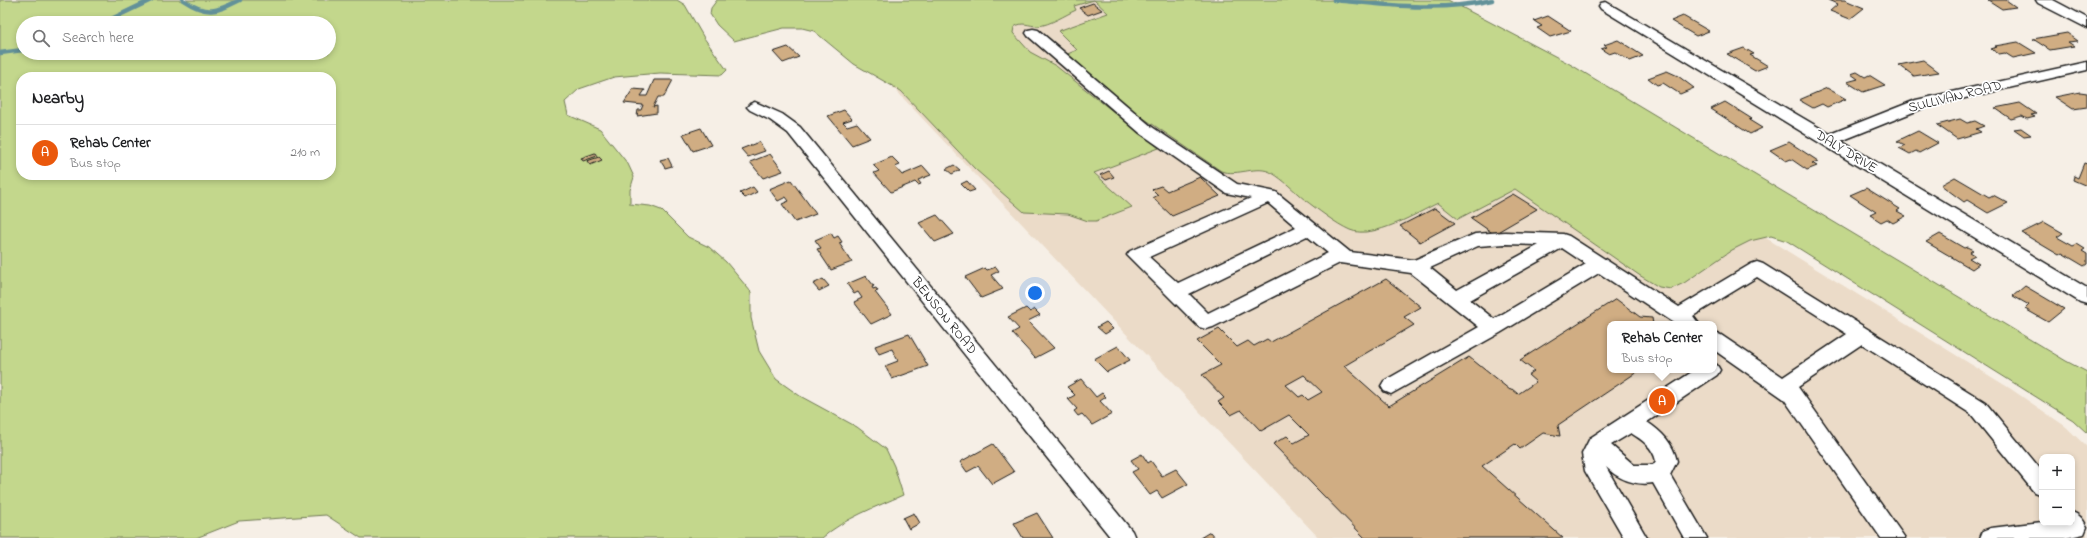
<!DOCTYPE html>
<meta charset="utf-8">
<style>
body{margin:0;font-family:"Indie Flower",sans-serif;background:#f2f2f2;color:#202124}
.controls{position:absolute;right:12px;bottom:12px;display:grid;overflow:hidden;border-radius:8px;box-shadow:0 2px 6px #0003}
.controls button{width:36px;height:36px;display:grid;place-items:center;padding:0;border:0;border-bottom:1px solid #e0e0e0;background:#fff;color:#202124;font:20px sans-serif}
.you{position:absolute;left:1035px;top:293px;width:14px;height:14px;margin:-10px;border:3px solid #fff;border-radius:50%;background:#1a73e8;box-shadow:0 0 0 6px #1a73e833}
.badge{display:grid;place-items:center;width:26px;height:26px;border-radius:50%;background:#ea580c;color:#fff;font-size:13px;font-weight:700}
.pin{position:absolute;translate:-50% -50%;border:2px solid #fff;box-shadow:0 1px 4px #0006}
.popup{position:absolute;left:1607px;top:321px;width:110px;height:52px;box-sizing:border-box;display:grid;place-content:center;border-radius:8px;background:#fff;filter:drop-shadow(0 1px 3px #0005);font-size:13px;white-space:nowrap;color:#757577}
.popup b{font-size:15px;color:#202124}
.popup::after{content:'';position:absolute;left:50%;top:100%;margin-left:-8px;border:8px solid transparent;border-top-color:#fff}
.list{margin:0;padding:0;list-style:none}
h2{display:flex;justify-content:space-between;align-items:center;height:52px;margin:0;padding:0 16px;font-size:17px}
h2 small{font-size:13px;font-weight:400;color:#757577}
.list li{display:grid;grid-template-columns:26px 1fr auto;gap:12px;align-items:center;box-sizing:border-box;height:56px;padding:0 16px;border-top:1px solid #e0e0e0}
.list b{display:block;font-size:15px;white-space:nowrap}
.list p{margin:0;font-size:13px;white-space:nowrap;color:#757577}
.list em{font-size:13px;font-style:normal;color:#757577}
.icon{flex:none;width:22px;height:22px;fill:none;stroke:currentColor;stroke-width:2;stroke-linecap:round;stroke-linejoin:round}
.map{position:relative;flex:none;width:2087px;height:538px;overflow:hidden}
.search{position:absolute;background:#fff;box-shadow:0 2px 6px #0003;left:16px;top:16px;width:320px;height:44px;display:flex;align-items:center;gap:10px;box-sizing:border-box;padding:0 14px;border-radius:22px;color:#757577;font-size:15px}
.panel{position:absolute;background:#fff;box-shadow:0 2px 6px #0003;left:16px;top:72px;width:320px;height:108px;border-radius:16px}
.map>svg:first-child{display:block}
.built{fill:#ebdbc8;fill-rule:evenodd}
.green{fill:#c3d78c;stroke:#707a54;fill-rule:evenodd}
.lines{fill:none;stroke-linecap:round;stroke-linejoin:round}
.stream{stroke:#629199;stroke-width:4.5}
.building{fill:#d0ad83;stroke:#1c1c1c;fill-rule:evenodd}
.minor-casing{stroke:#1c1c1c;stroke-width:3}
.minor{fill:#fff;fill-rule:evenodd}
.labels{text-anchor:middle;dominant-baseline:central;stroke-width:3.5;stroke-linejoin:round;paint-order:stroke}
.street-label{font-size:14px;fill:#1c1c1c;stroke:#fff}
</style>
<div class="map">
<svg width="2087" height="538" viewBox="0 0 2087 538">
<rect width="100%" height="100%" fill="#f6efe6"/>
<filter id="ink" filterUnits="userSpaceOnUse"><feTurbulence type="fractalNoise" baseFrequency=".025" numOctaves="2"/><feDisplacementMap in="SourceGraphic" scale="8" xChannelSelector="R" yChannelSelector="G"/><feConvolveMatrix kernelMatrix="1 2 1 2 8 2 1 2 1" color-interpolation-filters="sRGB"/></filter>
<g filter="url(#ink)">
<path class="built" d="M 843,0 L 1380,0 L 2011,389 L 2065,426 L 2087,447 L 2087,538 L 1319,538 L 817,7 ZM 1610,324 L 1714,324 L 1714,370 L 1610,370 ZM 2042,457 L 2072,457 L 2072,523 L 2042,523 Z"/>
<path class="green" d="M 0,0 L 677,0 L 685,5 L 704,38 L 727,70 L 722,75 L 660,73 L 614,77 L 579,89 L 565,102 L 568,115 L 600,129 L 628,164 L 634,177 L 630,190 L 630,204 L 650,206 L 661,210 L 688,237 L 709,247 L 726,262 L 751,292 L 751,318 L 759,351 L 776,379 L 800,396 L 857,427 L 886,449 L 894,466 L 903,495 C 876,507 845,518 822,538 L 361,538 L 326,515 L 239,521 L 196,538 L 0,538 ZM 23,23 L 329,23 L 329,53 L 23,53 ZM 21,77 L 331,77 L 331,175 L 21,175 Z
M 717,0 L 1448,0 L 1568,63 L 2066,361 L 2087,372 L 2087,433 L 2073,420 L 1787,241 L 1771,236 L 1750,241 L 1732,250 L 1684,283 L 1671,289 L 1659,287 L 1639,275 L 1515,189 L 1458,219 L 1438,203 C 1417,213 1373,240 1350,230 C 1336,224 1317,209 1305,200 C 1294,191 1284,180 1272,173 C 1257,164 1238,177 1221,171 L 1136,113 L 1065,55 L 1077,50 L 1058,31 L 1108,13 L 1094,0 L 1074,6 L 1076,10 C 1065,15 1050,25 1038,26 C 1028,26 1023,21 1014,27 L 1013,33 L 1030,52 L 1056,66 L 1159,148 L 1094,173 L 1132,207 L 1096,221 L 1088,221 L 1068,214 L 1024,212 L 975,169 L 901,91 L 854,64 L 814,31 L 802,28 L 784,28 L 734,41 L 717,25 L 710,14 L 711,8 Z"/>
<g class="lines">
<path class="stream" d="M 183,0 C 207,16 216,12 240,0
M 1334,0 C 1387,5 1439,12 1492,0
M 103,23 L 151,0
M 0,53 L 23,50"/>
</g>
<path class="building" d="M 1845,0 L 1864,8 L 1850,19 L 1830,11 L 1838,4 L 1829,0 Z
M 1988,0 L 2006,0 L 2016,7 L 2002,9 Z
M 1093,3 L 1102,10 L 1088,15 L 1079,8 Z
M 1548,16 L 1571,31 L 1550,37 L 1537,28 L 1542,26 L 1534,21 Z
M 1683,16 L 1709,31 L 1696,36 L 1671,21 Z
M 2067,33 L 2078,41 L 2068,42 L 2074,46 L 2050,50 L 2033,39 Z
M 1618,40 L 1643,56 L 1630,61 L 1615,52 L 1609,54 L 1601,49 L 1607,47 L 1604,45 Z
M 2018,42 L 2036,53 L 2013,58 L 2005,53 L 1999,54 L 1991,49 L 1997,47 L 1995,46 Z
M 788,47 L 799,57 L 783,63 L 773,52 Z
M 1744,48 L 1754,54 L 1750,55 L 1768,66 L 1755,71 L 1727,54 Z
M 1923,60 L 1939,72 L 1914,76 L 1899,65 Z
M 1667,71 L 1678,76 L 1694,88 L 1680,94 L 1663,83 L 1657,85 L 1648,78 Z
M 1857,72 L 1865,77 L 1869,75 L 1885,85 L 1863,92 L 1847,82 L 1858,79 L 1851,74 Z
M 654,80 L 673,80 L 664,97 L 658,97 L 653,107 L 657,106 L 657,113 L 637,116 L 638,110 L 641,110 L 643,105 L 624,103 L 633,89 L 645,90 L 641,96 L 647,96 Z
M 1827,88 L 1846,99 L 1827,107 L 1822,104 L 1813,108 L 1799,100 Z
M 2080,92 L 2087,93 L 2087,107 L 2073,109 L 2055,97 Z
M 1725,102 L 1752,119 L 1749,120 L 1762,128 L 1750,134 L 1711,109 Z
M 2020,103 L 2036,114 L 2031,115 L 2035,117 L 2027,119 L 2022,116 L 2011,119 L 1995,108 Z
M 844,110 L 852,119 L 843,122 L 847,126 L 857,123 L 870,138 L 852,145 L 828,116 Z
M 1960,119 L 1967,123 L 1975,121 L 1984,126 L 1976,129 L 1981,132 L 1957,139 L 1937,125 Z
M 701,128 L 711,145 L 693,151 L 683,134 Z
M 2021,128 L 2031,135 L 2024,136 L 2014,129 Z
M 1918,131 L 1938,143 L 1919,153 L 1916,151 L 1910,154 L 1899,148 L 1905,145 L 1897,141 Z
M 759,142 L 765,151 L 748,157 L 741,149 Z
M 1789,142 L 1818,161 L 1812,163 L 1817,166 L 1807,170 L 1791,159 L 1786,161 L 1770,150 Z
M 595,153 L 597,156 L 583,161 L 581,158 Z
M 770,154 L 783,171 L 763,178 L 750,162 Z
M 599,157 L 602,160 L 590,165 L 587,161 Z
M 892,157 L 900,165 L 895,167 L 902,175 L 923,166 L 931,175 L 918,180 L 921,184 L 918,185 L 915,182 L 891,192 L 874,173 L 879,171 L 873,165 Z
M 668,158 L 672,166 L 665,168 L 660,160 Z
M 2084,163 L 2087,164 L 2087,186 L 2073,180 L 2074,176 L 2078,178 Z
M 954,165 L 960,170 L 952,174 L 946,169 Z
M 1109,171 L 1114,177 L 1106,180 L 1100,175 Z
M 1200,177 L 1220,196 L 1172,216 L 1153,198 L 1158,195 L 1152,189 L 1161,186 L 1167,191 Z
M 1955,177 L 1989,197 L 1993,195 L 2008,203 L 1988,213 L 1967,200 L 1964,202 L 1941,185 Z
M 791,180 L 816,214 L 795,222 L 782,204 L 789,201 L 786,197 L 778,201 L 769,189 Z
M 967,181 L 975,190 L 969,192 L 961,184 Z
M 753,187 L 757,192 L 745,198 L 740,193 Z
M 1866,188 L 1900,209 L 1897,211 L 1906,216 L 1893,223 L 1887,219 L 1881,222 L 1870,215 L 1876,212 L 1850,195 Z
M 1513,194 L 1537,209 L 1494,234 L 1471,218 Z
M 1435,208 L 1455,223 L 1420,242 L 1400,226 Z
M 937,215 L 954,234 L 935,242 L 919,223 Z
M 2044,222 L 2063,233 L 2057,237 L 2073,246 L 2077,244 L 2085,249 L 2082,251 L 2087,254 L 2087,264 L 2084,266 L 2062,253 L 2059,255 L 2022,233 Z
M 831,233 L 834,238 L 838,236 L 842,242 L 839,243 L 852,262 L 831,270 L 817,249 L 821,248 L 815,240 Z
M 1940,234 L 1964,248 L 1967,247 L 1973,250 L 1970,252 L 1975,255 L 1969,258 L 1979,264 L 1972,269 L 1926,242 Z
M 996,267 L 999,271 L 991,275 L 1003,289 L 981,298 L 965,277 L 985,268 L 987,270 Z
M 866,276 L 874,286 L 872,287 L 873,289 L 876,288 L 878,291 L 875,292 L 892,314 L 871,324 L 854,302 L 862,298 L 858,292 L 854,294 L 847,284 Z
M 823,279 L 829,286 L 819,291 L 813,284 Z
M 1386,279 L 1421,307 L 1404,317 L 1414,325 L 1344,366 L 1389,406 L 1469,357 L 1510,390 L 1512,389 L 1518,394 L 1536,382 L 1528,375 L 1534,371 L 1520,360 L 1616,299 L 1640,317 L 1652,318 L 1653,324 L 1610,324 L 1610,370 L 1640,370 L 1558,425 L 1560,436 L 1543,433 L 1520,449 L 1515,444 L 1482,466 L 1563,538 L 1365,538 L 1273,444 L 1287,436 L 1294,443 L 1309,435 L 1289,415 L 1261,431 L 1241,410 L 1231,415 L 1218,402 L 1224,398 L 1202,375 L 1221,365 L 1197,341 L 1219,329 L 1237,347 L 1248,341 L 1254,346 L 1267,339 L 1271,342 ZM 1304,375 L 1322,392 L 1308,400 L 1303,395 L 1299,397 L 1286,385 Z
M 2025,286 L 2064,309 L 2048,322 L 2025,309 L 2029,305 L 2013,296 Z
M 1026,308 L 1030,312 L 1034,309 L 1040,315 L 1028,321 L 1054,348 L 1035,358 L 1012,333 L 1019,329 L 1008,317 Z
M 1106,322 L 1113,329 L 1105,334 L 1097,327 Z
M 909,334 L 928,366 L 892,379 L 885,366 L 898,361 L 892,349 L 879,354 L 875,346 Z
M 1118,346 L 1130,360 L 1107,372 L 1094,359 Z
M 1081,379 L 1096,397 L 1102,393 L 1106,397 L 1100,401 L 1112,414 L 1092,425 L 1082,414 L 1078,416 L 1074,411 L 1077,409 L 1068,399 L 1075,395 L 1067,387 Z
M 993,444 L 1014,472 L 992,484 L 978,466 L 967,472 L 960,462 Z
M 1142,454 L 1148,463 L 1151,461 L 1162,476 L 1176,469 L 1188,484 L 1162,498 L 1157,491 L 1150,495 L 1132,472 L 1138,469 L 1131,460 Z
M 914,513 L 920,523 L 909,529 L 903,518 Z
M 1037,513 L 1053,538 L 1023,538 L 1014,523 Z
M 1210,532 L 1215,538 L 1200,538 Z"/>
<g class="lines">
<g class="minor-casing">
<path id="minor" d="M 2036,0 L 2053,0 L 2087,18 L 2087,28 L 2038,3 Z
M 1606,2 L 1830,134 L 1916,100 L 2087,62 L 2087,70 L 1926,107 L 1841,141 L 2087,288 L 2087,304 L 2080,302 L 1601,9 L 1599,6 L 1601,3 Z
M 1033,29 L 1038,30 L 1152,127 L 1237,184 L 1276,192 L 1350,252 L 1414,260 L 1475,234 L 1505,232 L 1563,234 L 1569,236 L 1679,307 L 1751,264 L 1757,262 L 1763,264 L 1985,402 L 2042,471 L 2042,495 L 2034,492 L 1971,414 L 1862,344 L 1798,387 L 1905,538 L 1881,538 L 1784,399 L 1714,350 L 1714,333 L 1721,335 L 1783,377 L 1847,334 L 1757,277 L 1693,316 L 1699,324 L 1676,324 L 1599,273 L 1500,333 L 1391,394 L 1384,391 L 1381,386 L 1384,381 L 1479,327 L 1411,273 L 1340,263 L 1213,327 L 1206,329 L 1199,327 L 1127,255 L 1130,251 L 1251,198 L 1226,193 L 1140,133 L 1028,36 L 1026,33 L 1028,30 ZM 1268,203 L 1296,227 L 1178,283 L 1149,257 ZM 1307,236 L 1328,253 L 1208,313 L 1189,294 ZM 1505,244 L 1539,245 L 1457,290 L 1430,268 L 1478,246 ZM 1562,248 L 1586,264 L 1494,319 L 1470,300 Z
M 755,102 L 782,114 L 800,127 L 1132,531 L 1135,538 L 1111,538 L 788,133 L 770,120 L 750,110 L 747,107 L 750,104 Z
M 1714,364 L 1717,365 L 1720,370 L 1717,375 L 1647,422 C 1662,432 1673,443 1677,461 L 1670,475 L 1707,538 L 1684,538 L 1653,483 C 1635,486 1618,479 1606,467 L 1647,538 L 1624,538 L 1585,471 L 1582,454 L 1590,438 L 1695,370 L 1714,370 ZM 1631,433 C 1642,440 1653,447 1656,461 L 1653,465 L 1634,465 L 1611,445 Z
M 2072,512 C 2080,515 2083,519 2087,527 L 2084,534 L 2065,538 L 1980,538 L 1983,531 L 1991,528 L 2042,522 L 2072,523 Z"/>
</g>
<use href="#minor" class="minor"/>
</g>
</g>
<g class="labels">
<g class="street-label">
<text transform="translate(1955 97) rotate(-14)">SULLIVAN ROAD</text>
<text transform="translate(1846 152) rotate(31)">DALY DRIVE</text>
<text transform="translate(944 316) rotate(51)">BENSON ROAD</text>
</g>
</g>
</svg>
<div class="controls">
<button>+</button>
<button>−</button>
</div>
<div class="you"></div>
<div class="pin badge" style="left:1662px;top:401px">A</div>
<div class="popup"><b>Rehab Center</b>Bus stop</div>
<div class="search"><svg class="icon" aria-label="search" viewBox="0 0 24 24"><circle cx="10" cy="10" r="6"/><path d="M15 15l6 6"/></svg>Search here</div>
<section class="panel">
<h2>Nearby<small></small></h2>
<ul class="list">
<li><span class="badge">A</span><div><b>Rehab Center</b><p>Bus stop</p></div><em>210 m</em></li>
</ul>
</section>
</div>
